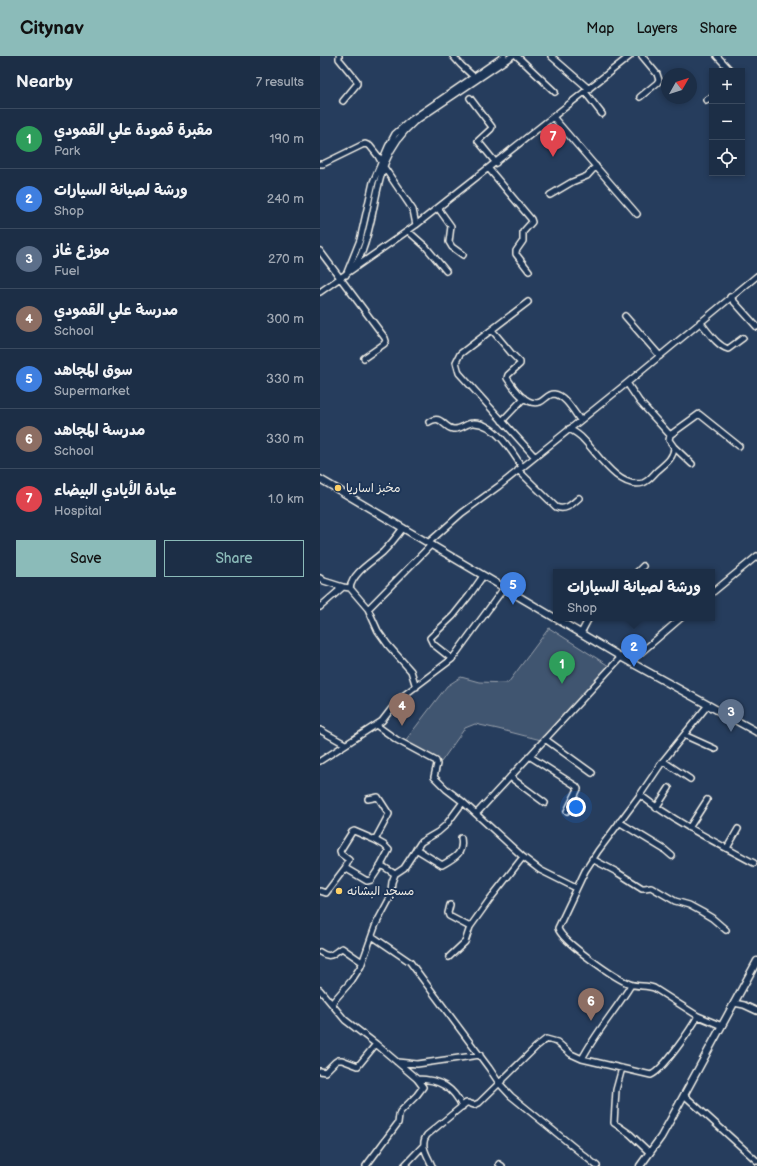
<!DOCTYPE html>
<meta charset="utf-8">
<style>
body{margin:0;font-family:"Balsamiq Sans","Playpen Sans Arabic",sans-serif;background:#25364d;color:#f1f3f6}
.controls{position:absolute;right:12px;top:12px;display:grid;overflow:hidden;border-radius:0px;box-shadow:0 2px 6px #0003}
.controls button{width:36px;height:36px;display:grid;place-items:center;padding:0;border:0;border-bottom:1px solid #3a4a5f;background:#1c2e46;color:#f1f3f6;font:20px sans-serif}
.compass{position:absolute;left:341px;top:12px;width:36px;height:36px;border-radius:50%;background:#1c2e46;box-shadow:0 2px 6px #0003;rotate:51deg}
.you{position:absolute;left:256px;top:751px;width:14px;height:14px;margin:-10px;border:3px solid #fff;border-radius:50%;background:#1a73e8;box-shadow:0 0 0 6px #1a73e833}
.badge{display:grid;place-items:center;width:26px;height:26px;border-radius:50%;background:#8bbbb9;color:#fff;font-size:13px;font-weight:700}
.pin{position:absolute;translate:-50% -33px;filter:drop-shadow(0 1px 2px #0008)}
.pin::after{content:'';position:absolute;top:21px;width:14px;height:12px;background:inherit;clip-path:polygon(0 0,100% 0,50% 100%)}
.popup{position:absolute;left:233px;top:513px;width:162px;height:52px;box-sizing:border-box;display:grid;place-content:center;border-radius:0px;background:#1c2e46;filter:drop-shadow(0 1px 3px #0005);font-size:13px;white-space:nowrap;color:#a0a8b3}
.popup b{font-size:15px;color:#f1f3f6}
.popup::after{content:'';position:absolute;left:50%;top:100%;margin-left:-8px;border:8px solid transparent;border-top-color:#1c2e46}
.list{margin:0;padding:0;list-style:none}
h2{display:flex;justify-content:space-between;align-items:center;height:52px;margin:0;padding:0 16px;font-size:17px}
h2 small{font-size:13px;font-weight:400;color:#a0a8b3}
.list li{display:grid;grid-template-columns:26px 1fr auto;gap:12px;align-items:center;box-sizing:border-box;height:60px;padding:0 16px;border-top:1px solid #3a4a5f}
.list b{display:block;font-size:15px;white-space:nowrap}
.list p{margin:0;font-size:13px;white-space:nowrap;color:#a0a8b3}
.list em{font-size:13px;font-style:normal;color:#a0a8b3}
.actions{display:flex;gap:8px;padding:12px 16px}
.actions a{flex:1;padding:9px 0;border:1px solid #8bbbb9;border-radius:0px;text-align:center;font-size:14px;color:#8bbbb9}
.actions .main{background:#8bbbb9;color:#111}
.icon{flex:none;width:22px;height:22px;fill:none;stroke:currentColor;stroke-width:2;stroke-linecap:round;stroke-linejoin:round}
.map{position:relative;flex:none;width:437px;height:1110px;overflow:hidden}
header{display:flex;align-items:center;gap:24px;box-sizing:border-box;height:56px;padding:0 20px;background:#8bbbb9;color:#111}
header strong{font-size:19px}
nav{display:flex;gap:22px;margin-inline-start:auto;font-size:14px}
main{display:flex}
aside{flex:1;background:#1c2e46}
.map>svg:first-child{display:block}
.green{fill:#40546f;stroke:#9aa2ac}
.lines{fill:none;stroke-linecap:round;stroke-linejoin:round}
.minor-casing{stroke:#f4f1e8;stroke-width:8}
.major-casing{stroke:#f4f1e8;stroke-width:9}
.minor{stroke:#1d3557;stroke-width:5}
.major{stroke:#1d3557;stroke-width:6}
.poi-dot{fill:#ffd166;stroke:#1d3557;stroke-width:1.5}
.labels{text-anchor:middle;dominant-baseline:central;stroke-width:4;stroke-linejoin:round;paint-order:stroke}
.poi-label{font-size:12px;fill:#f4f1e8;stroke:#1d3557;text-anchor:start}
</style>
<header>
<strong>Citynav</strong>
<nav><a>Map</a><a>Layers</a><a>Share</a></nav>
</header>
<main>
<aside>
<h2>Nearby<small>7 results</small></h2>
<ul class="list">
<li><span class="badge" style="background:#2e9e5b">1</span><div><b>مقبرة قمودة علي القمودي</b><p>Park</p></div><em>190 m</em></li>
<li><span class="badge" style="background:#3f7fe0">2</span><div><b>ورشة لصيانة السيارات</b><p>Shop</p></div><em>240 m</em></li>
<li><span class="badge" style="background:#5c6f8a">3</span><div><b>موزع غاز</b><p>Fuel</p></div><em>270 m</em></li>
<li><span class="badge" style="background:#8d6e63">4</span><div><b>مدرسة علي القمودي</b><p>School</p></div><em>300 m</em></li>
<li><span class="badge" style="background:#3f7fe0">5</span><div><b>سوق المجاهد</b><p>Supermarket</p></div><em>330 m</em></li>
<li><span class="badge" style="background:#8d6e63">6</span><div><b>مدرسة المجاهد</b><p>School</p></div><em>330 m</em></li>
<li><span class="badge" style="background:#e0444e">7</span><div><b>عيادة الأيادي البيضاء</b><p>Hospital</p></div><em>1.0 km</em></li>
</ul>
<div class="actions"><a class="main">Save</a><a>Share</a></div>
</aside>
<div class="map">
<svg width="437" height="1110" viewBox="0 0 437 1110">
<rect width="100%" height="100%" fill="#263d5d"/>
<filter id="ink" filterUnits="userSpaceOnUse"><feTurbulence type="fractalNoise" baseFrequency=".025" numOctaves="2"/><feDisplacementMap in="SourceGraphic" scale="8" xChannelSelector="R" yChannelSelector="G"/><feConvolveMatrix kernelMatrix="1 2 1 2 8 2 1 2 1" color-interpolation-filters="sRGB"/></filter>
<g filter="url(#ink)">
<path class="green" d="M 229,572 L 289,610 L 221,684 L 178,673 L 155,668 L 145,672 L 121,706 L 85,685 L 127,630 L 141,621 L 159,626 L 188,627 Z"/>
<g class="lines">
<g class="minor-casing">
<path id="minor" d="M 19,0 L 19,3 L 37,25 L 37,28 L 23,45
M 133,0 L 141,9 L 155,22
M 197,0 L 235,36
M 231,0 L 269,33
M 397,0 L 411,15
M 265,36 L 282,58
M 320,41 L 337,27 L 339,24 L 337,18 L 322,0
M 150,42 L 172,71 L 171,73 L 158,85 L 176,107
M 386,44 L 392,41
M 233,61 L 317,158
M 0,108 L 3,108 L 42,89 L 45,88 L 50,90 L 58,100 L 64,111 L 93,154 L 96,169
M 169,113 L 211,163 L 212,166 L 203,176 L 203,185 L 196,195 L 196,198 L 209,215
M 230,139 L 252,126 L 267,120 L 276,110
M 118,152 L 131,170 L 129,186 L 132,191 L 143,199
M 88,175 L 106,191 L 126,215
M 0,195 L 65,282 L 66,285 L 64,288 L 44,302
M 33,213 C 36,207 40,202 42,196 C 60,150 52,102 94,66 L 192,0
M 26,219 L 40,184 L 53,126 L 68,91 L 75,78 L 91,64 L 184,0
M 0,236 L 96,169 L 310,0
M 410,241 L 437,271
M 208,246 L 140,298 L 136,306 L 139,317 L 215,401
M 305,260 L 340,300
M 380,266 C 388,275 396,289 408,293 L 423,282
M 172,274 L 192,298 L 200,306 L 200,308 L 188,319 L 187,322 C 193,331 206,351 220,346 C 225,344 228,338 234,338 C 245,339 254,356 260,364
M 307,327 L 319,345 L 350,379 L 349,384 L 354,391 L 372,408
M 182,365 L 204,342
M 109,366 C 121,358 123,371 133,373 C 141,374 146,367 153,367 C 174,366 192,395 202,411
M 249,373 C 255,376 260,379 264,384 C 277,397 299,434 323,427 C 329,425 333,419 337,415 C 345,408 354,402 354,391
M 350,379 L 379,358 L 419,390
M 198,414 L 236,451 C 246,455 252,448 259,442
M 83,472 C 77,480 70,489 63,496 C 52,506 33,516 30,532 L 48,553 L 58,575 L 68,589 L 91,615 L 96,631
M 108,487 L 142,457 L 179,430 L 307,327 L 437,220
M 317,516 L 323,510
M 0,522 L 4,525 L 23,531
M 392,537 L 437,500
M 0,551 L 23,531 L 30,532
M 48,553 L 111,489
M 261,577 L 269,562
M 132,603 L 113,588 L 110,582 L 133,560 L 149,540 L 163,520
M 310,606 L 361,562
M 56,669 L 77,684 L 116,705 L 117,708 L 114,721 L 126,733 L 143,746 L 203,801 L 220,814 L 256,832
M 0,674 L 25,688
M 364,679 L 395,693
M 225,683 L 272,717
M 209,700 L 256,730 L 258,733 L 247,755
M 0,705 L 62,665 L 79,643 L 132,603 L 184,532
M 343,705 L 370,723
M 190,721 L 225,747
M 320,739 C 355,766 395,786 434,807
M 336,752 L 349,732
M 156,758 L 301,601
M 299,766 L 345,794 L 352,800
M 369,772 L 387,744
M 55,784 L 64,789 L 69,794 L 61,809
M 407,792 L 418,773
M 96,793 L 122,809 C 134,802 144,798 141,782
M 272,803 L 295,815 L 322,832 L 325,832 L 331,831 L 355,845 L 369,849 L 382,856 L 392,862 L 406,874
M 25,812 L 29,804 L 21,798 L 20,795 L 32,776 L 34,775 L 55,784 L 69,758 L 58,741 L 48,743
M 0,835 L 6,837 L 25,812 L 47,825 L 51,824 L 61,809 L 75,818
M 130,849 L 128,857 L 129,860 L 150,871
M 52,880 L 90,906 L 169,1012 L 179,1027 L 191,1040 L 277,1110
M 0,896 C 12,904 13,896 22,892 L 42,906
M 129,901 L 145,886 L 150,871 L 170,843 L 203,801
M 0,934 L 25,964 L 56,988 L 97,1023 L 103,1031 L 97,1039 L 80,1056 L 79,1059 L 78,1067 L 46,1110
M 12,947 L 32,924 L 41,910 L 56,868 L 70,842 L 72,826 L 75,818 L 84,812 L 101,786 L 118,776 L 126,769 L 143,746
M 414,947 L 424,949 L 437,955
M 378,960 L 334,932 C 326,929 318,931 310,928 C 296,923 241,885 238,872 L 265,815 L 278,795 L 320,739 L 343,705 L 388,649
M 262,1003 C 276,976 296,954 311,929
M 77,1006 L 97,1008 L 160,999
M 302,1012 L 296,1034 L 294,1067 L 310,1078 L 330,1097
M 0,1015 L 5,1016 L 15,1006 L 18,1004 L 22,1004 L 38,1010 L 56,988
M 97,1023 C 117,1023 134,1031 142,1051
M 364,1039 L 437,1105
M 179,1108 L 182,1110
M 84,1110 L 103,1090
M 112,1110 C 108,1100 99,1089 107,1079 L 146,1047 L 148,1047 L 154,1049 L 159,1047 L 216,991 L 226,983 L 237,986 L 251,998 L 262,1003 L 331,1019 C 343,1014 371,973 378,960 L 402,970"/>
</g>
<g class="major-casing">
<path id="major" d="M 0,423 L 301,601 L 437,676
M 320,1110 L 341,1081 L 351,1063 L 437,905"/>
</g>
<use href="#minor" class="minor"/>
<use href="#major" class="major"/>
</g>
</g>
<g class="poi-dot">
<circle cx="18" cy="432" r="4"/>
<circle cx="19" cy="835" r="4"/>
</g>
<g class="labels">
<g class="poi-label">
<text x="26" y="432">مخبز اساريا</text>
<text x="27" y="835">مسجد البشانه</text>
</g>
</g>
</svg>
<div class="controls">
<button>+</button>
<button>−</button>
<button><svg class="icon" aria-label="locate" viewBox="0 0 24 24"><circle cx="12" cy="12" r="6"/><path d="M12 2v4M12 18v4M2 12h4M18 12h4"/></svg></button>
</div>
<svg class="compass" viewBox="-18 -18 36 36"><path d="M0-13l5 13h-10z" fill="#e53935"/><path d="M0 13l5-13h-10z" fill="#a0a8b3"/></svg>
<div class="you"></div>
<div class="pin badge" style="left:242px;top:628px;background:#2e9e5b">1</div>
<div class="pin badge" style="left:314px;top:611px;background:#3f7fe0">2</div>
<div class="popup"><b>ورشة لصيانة السيارات</b>Shop</div>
<div class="pin badge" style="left:411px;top:676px;background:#5c6f8a">3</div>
<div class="pin badge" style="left:82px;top:670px;background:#8d6e63">4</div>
<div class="pin badge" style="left:193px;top:549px;background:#3f7fe0">5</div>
<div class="pin badge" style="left:271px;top:965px;background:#8d6e63">6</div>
<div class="pin badge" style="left:233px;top:101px;background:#e0444e">7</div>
</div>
</main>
